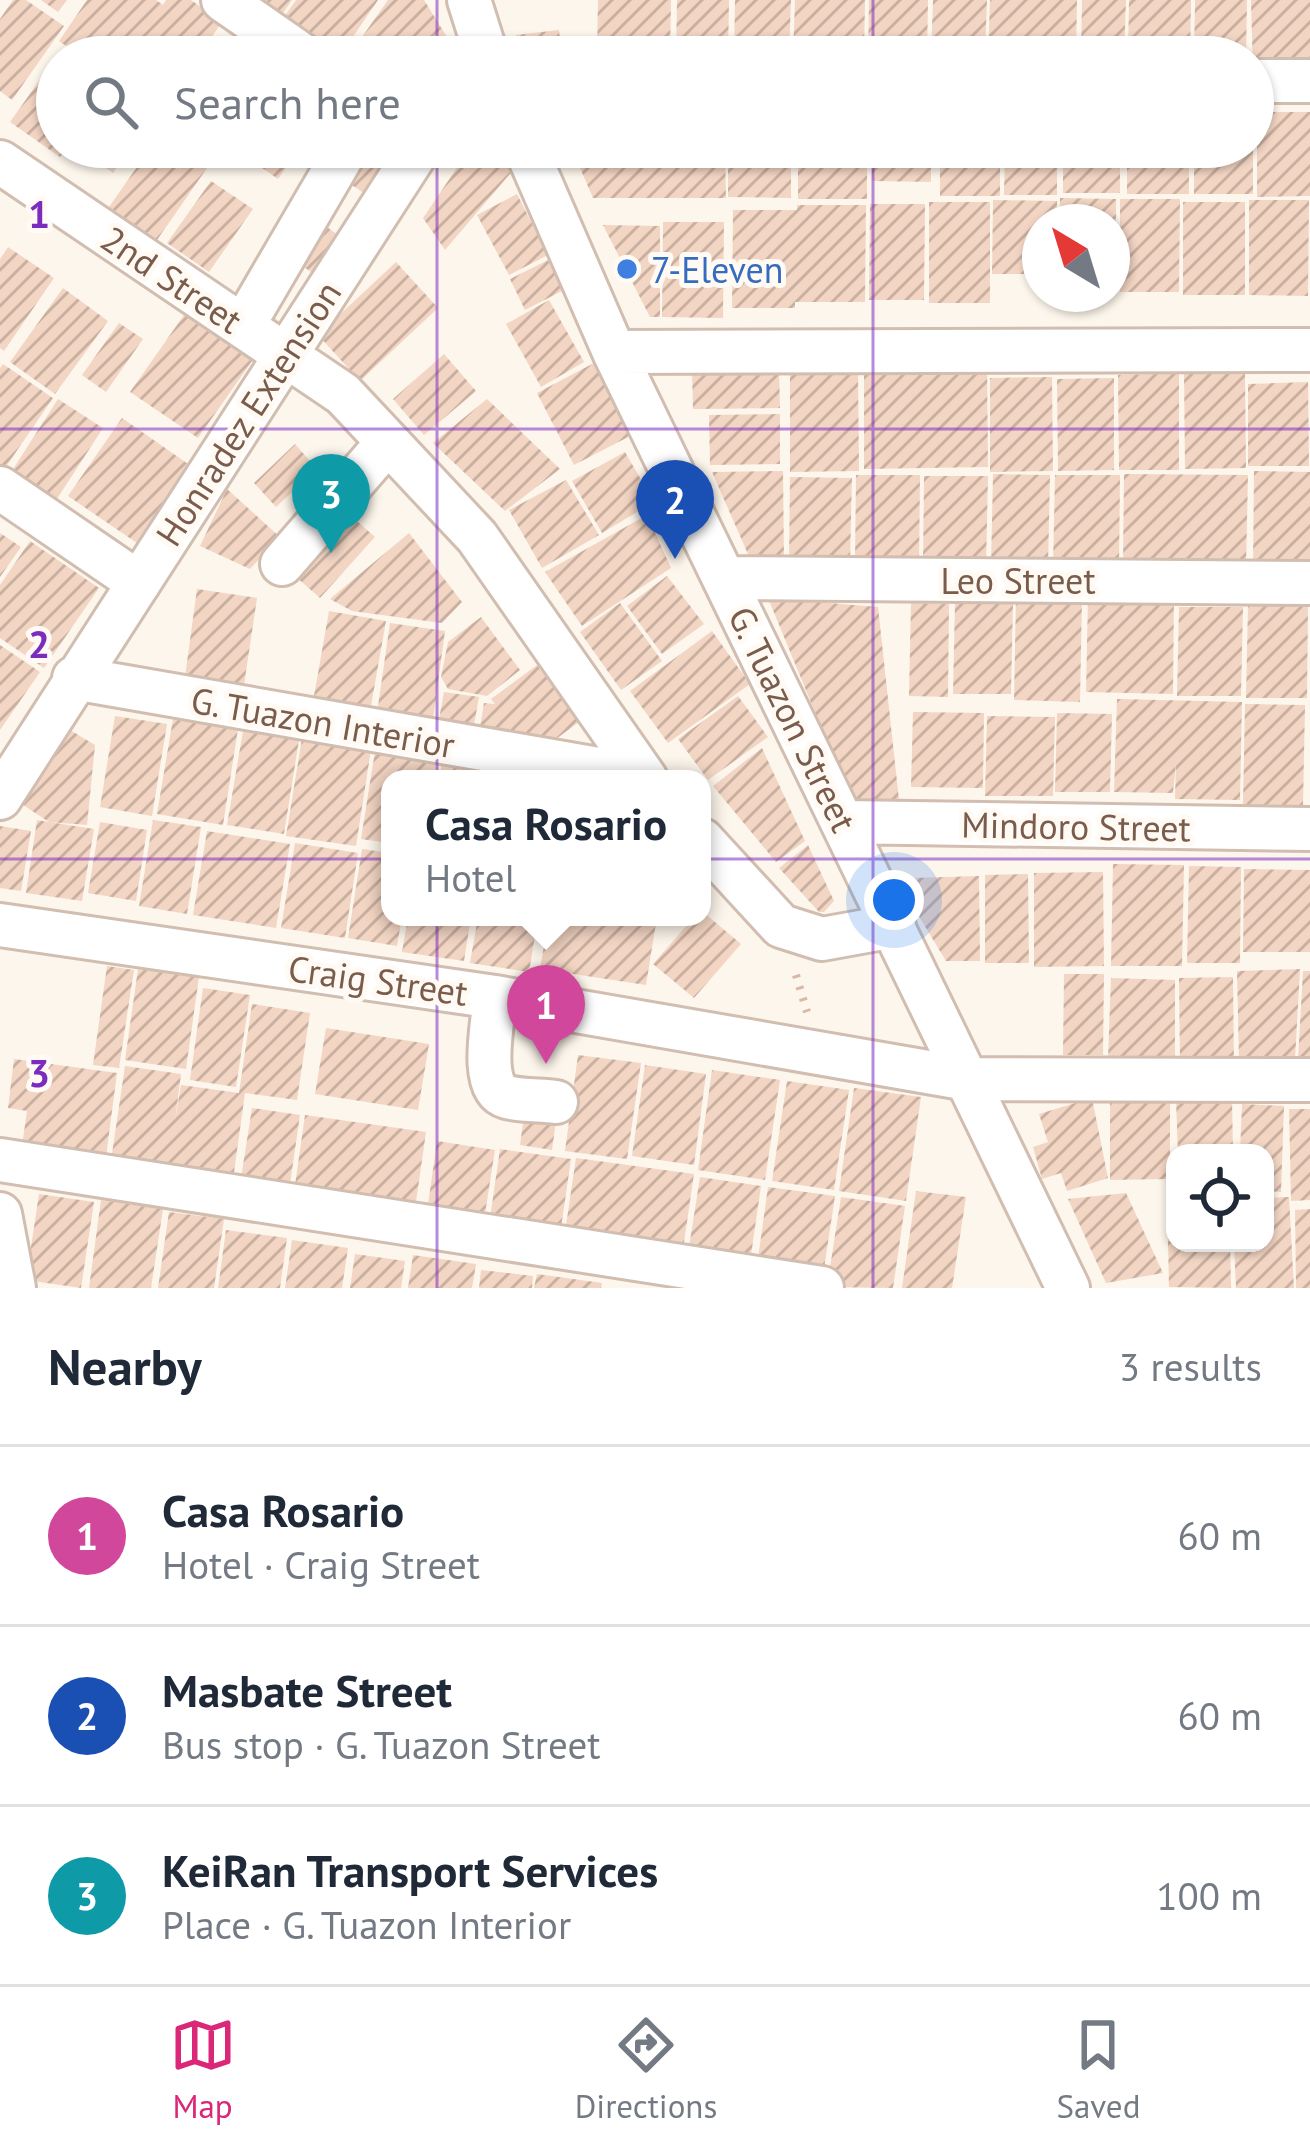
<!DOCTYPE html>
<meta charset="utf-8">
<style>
body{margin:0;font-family:"PT Sans",sans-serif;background:#f6f6f7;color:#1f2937}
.controls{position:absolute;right:36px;bottom:36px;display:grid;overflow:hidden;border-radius:24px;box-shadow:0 3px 9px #0004}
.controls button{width:108px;height:108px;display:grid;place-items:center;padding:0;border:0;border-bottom:3px solid #e0e1e3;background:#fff;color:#1f2937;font:60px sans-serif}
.compass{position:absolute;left:1022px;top:204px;width:108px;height:108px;border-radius:50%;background:#fff;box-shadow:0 3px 9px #0004;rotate:322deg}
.you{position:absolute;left:894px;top:900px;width:42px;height:42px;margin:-30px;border:9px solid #fff;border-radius:50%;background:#1a73e8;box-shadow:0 0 0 18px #1a73e833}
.badge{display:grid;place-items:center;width:78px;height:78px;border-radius:50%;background:#db2777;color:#fff;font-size:39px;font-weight:700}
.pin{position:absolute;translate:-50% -99px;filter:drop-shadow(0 3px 6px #0008)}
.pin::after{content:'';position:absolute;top:63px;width:42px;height:36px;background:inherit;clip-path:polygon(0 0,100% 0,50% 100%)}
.popup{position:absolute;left:381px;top:770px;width:330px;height:156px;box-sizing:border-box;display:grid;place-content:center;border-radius:24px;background:#fff;filter:drop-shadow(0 3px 9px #0005);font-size:39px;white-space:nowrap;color:#747a83}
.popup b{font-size:45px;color:#1f2937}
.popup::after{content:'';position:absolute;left:50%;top:100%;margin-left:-24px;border:24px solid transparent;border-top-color:#fff}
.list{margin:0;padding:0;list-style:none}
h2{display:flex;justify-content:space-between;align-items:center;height:156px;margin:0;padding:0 48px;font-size:51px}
h2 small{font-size:39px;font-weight:400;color:#747a83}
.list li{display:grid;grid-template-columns:78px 1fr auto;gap:36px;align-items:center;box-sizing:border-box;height:180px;padding:0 48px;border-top:3px solid #e0e1e3}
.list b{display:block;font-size:45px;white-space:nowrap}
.list p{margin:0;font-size:39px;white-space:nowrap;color:#747a83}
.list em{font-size:39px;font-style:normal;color:#747a83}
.icon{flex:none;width:66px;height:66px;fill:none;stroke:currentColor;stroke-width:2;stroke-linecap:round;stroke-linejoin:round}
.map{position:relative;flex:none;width:1310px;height:1288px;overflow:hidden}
.search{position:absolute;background:#fff;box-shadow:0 3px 9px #0004;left:36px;right:36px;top:36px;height:132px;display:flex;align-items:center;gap:30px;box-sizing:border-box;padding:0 42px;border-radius:66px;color:#747a83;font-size:45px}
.sheet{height:696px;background:#fff}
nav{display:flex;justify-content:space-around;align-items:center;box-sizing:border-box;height:168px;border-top:3px solid #e0e1e3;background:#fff;font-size:33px;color:#747a83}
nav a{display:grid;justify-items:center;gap:6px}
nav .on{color:#db2777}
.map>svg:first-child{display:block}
.building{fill:url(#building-hatch)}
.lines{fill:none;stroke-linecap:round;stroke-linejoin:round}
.minor-casing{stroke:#d1beb0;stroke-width:48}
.path{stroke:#d9b8a5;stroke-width:8;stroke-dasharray:3 9;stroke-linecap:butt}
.minor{stroke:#fff;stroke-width:42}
.grid{fill:none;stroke:#7b2cbf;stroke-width:3;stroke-opacity:0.55}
.shop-dot{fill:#3f7fe0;stroke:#fffaf3;stroke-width:4.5}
.labels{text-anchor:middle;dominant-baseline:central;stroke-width:10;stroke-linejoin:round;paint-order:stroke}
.shop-label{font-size:36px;fill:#366cbe;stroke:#fffaf3;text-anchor:start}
.street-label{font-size:36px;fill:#7a5c4d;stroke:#fffaf3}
.grid-label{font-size:39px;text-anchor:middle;font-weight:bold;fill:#7b2cbf;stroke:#fffaf3;stroke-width:10;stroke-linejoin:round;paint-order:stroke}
</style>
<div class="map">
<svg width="1310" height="1288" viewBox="0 0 1310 1288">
<defs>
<pattern id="building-hatch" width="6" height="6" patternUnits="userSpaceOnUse" patternTransform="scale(3)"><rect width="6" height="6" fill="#f3d5c3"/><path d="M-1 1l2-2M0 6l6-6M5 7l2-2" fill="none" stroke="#cab0a1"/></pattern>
</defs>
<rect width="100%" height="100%" fill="#fdf6ec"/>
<path class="building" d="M 13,0 L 26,0 L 64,26 L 12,100 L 0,91 L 0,19 Z
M 41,0 L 67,0 L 58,12 Z
M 87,0 L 156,0 L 163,5 L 166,0 L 191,0 L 222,22 L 198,57 L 82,57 L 59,41 Z
M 258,0 L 292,0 L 281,16 Z
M 296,0 L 378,0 L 340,56 L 284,17 Z
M 388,0 L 424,0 L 455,50 L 450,57 L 348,57 Z
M 598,0 L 671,0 L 670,57 L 597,56 Z
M 677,0 L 729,0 L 728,57 L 676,57 Z
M 735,0 L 791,0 L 789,57 L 734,57 Z
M 795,0 L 865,0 L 864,57 L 793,57 Z
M 869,0 L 928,0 L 927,57 L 868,57 Z
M 933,0 L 987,0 L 985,57 L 931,57 Z
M 990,0 L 1077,0 L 1076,57 L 988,57 Z
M 1082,0 L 1126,0 L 1124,57 L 1081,57 Z
M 1129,0 L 1191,0 L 1190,57 L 1128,57 Z
M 1195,0 L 1247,0 L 1246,57 L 1194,57 Z
M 1251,0 L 1310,0 L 1310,73 L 1253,72 Z
M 559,30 L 562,57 L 518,57 L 516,35 Z
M 222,37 L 251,57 L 207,57 Z
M 61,50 L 70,57 L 57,57 L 57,147 L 67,147 L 60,157 L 10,122 Z
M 1257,112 L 1310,112 L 1310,196 L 1257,197 Z
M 75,147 L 131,147 L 113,173 Z
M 151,147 L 198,147 L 214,158 L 157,240 L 109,207 Z
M 232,147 L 300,147 L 278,179 Z
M 361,147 L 382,147 L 402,161 L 374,200 L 340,177 Z
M 471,147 L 496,147 L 515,168 L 445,250 L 423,218 Z
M 571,147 L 725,147 L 726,198 L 593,198 Z
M 728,147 L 791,147 L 791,198 L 728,197 Z
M 798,147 L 867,147 L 867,199 L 798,199 Z
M 872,147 L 931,147 L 931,182 L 872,181 Z
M 940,147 L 1000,147 L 1000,196 L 940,196 Z
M 1005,147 L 1057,147 L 1057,195 L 1004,195 Z
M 1063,147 L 1120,147 L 1120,193 L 1063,193 Z
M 1127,147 L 1189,147 L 1189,194 L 1127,194 Z
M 1194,147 L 1253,147 L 1253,194 L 1194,194 Z
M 211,181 L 253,209 L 209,272 L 167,243 Z
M 517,194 L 548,255 L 509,275 L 477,215 Z
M 1060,198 L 1116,199 L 1116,222 L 1060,222 Z
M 1120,199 L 1180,199 L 1179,292 L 1120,292 Z
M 993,200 L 1057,201 L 1057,222 L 1040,222 L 1040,274 L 992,274 Z
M 1249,200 L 1309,200 L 1308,296 L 1249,295 Z
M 929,202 L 990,202 L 990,303 L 929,303 Z
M 1183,202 L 1245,202 L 1245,295 L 1183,295 Z
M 870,204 L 925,204 L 924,300 L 869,300 Z
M 797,205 L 866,205 L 865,302 L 795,302 L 795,308 L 732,308 L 733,210 L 797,210 Z
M 320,222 L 342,238 L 316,275 L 293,260 Z
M 663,222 L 724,222 L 723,318 L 662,317 Z
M 603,225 L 660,226 L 660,317 L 650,317 Z
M 8,247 L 54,278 L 4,351 L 0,348 L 0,259 Z
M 548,260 L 564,290 L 525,310 L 510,279 Z
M 396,262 L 438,308 L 360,381 L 318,335 Z
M 63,288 L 108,321 L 55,394 L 10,362 Z
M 549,300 L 584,362 L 541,387 L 506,324 Z
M 184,315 L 252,361 L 198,438 L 130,392 Z
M 119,323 L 143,339 L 106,392 L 82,375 Z
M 444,354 L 476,391 L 424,435 L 393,399 Z
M 594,363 L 632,435 L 574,465 L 537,393 Z
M 987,363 L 988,467 L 864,469 L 864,364 Z
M 3,364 L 53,398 L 5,468 L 0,465 L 0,368 Z
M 779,370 L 780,408 L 693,409 L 692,371 Z
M 790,373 L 858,373 L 859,471 L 790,472 Z
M 1179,373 L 1179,470 L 1119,470 L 1118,375 Z
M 1245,373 L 1246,468 L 1185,469 L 1184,374 Z
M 1052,377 L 1053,471 L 990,472 L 990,378 Z
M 1114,378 L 1114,470 L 1058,471 L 1057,379 Z
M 1308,382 L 1309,466 L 1248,466 L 1248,384 Z
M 58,399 L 103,428 L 53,505 L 8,477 Z
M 487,399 L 560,469 L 505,511 L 433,443 Z
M 780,414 L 780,464 L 710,465 L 709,415 Z
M 122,418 L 191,466 L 137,543 L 68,496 Z
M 295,444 L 317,469 L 276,507 L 254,483 Z
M 625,452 L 654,502 L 602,533 L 572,481 Z
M 783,471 L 784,561 L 751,561 L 712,472 Z
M 1254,471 L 1310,472 L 1310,566 L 1253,566 Z
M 993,474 L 1050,475 L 1048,567 L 991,567 Z
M 1124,474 L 1248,475 L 1246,566 L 1123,565 Z
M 856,475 L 920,475 L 919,564 L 855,563 Z
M 1055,475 L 1120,475 L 1119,567 L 1053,566 Z
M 924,476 L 988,476 L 986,567 L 923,566 Z
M 790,477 L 852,478 L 850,563 L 789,562 Z
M 566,480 L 599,535 L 542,568 L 509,510 Z
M 227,489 L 280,537 L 250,569 L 200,546 Z
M 341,507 L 375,537 L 320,598 L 287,569 Z
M 647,515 L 671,568 L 582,626 L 545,572 Z
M 0,533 L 21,547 L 0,577 Z
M 409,533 L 462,602 L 442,623 L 352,611 L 330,599 Z
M 30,541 L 99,588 L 44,668 L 0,638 L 0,585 Z
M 667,576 L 704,624 L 662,654 L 627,606 Z
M 197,589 L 257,598 L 244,685 L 227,683 L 225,698 L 185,677 Z
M 1088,595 L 1174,595 L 1173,694 L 1086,692 Z
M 1016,596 L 1082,598 L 1080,702 L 1014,700 Z
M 768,598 L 878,607 L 899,800 L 852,802 Z
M 955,601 L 1013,602 L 1011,694 L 953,694 Z
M 620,603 L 662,661 L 621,690 L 580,632 Z
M 911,603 L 949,604 L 948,697 L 909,696 Z
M 1248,604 L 1308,605 L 1307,698 L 1246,698 Z
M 1179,607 L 1243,607 L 1241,696 L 1177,696 Z
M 329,611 L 386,621 L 369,717 L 312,707 Z
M 481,617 L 520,670 L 487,696 L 448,689 L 441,677 L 448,642 Z
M 390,623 L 445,631 L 432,727 L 376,720 Z
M 712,631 L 750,684 L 668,743 L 630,691 Z
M 0,645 L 40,672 L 0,730 Z
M 537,665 L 579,722 L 533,756 L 478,739 L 484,703 L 495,704 L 491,699 Z
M 444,692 L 479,697 L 472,736 L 437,730 Z
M 738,696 L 768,737 L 708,780 L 678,739 Z
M 1117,699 L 1242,702 L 1240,800 L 1175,799 L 1176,763 L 1173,793 L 1114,792 Z
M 1245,704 L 1305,705 L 1303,805 L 1243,805 Z
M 913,712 L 984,713 L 983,788 L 911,787 Z
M 1057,713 L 1112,714 L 1110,792 L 1055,792 Z
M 115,716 L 167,724 L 152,816 L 100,807 Z
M 987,716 L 1055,717 L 1053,796 L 985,796 Z
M 173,719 L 238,729 L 223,825 L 157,814 Z
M 65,727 L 95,745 L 87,825 L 49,822 L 94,829 L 82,901 L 26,893 L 37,820 L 49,822 L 17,801 Z
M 243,731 L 299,740 L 284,834 L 227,825 Z
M 303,732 L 372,743 L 356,846 L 286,836 Z
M 376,745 L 437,754 L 433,779 L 390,779 L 390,843 L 361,839 Z
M 762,748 L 805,841 L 776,862 L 713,786 Z
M 443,757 L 500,766 L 498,779 L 439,779 Z
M 153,820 L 201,827 L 187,914 L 139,906 Z
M 100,822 L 147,830 L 136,901 L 88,893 Z
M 0,826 L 31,831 L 21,891 L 0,888 Z
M 207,831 L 290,844 L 276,928 L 193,915 Z
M 295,843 L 358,853 L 345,938 L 281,928 Z
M 808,845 L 834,901 L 824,912 L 819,912 L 779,868 Z
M 362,849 L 390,853 L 390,917 L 402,917 L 397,946 L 348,938 Z
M 1113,864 L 1184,865 L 1182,966 L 1111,966 Z
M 1189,866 L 1241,867 L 1240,963 L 1187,963 Z
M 1244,869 L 1310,870 L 1310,952 L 1243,952 Z
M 1103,872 L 1104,966 L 1034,967 L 1034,873 Z
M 1028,874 L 1029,963 L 985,963 L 985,875 Z
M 979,876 L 980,961 L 946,961 L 912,905 L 912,878 Z
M 702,911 L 741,944 L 694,998 L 653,964 L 694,917 L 702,917 Z
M 408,917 L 471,917 L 464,961 L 402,952 Z
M 478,917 L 538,917 L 529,972 L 470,963 Z
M 549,917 L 657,917 L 646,985 L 540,969 Z
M 107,966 L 134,970 L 119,1068 L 93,1065 Z
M 138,969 L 199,977 L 186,1069 L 125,1060 Z
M 1300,969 L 1295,1060 L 1239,1062 L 1237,971 Z
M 1303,971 L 1310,971 L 1310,1060 L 1298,1059 Z
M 1064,974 L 1104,974 L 1103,1055 L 1063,1055 Z
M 1233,977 L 1234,1063 L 1180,1064 L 1179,978 Z
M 1111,978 L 1175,980 L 1175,1060 L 1108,1058 Z
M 203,988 L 250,995 L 236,1087 L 190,1080 Z
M 252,1004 L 310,1013 L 297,1100 L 245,1093 L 231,1194 L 109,1174 L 125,1066 L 181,1074 L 175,1121 L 181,1085 L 239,1093 Z
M 326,1028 L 429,1044 L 418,1110 L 315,1094 Z
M 578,1055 L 641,1063 L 627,1159 L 565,1151 Z
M 14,1059 L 117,1073 L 104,1172 L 20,1160 L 27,1111 L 8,1108 Z
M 645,1065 L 706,1074 L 694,1165 L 632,1156 Z
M 712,1070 L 780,1080 L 765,1180 L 698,1170 Z
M 787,1081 L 849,1090 L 834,1190 L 772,1181 Z
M 854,1088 L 921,1097 L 906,1201 L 839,1191 Z
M 1092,1098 L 1108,1178 L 1067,1191 L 1061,1173 L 1042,1179 L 1033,1147 L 1048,1142 L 1039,1114 Z
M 1232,1098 L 1233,1153 L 1178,1153 L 1176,1100 Z
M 1170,1100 L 1170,1179 L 1110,1180 L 1110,1101 Z
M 1242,1104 L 1284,1106 L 1281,1192 L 1265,1191 L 1265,1153 L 1240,1153 Z
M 252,1108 L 300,1115 L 288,1198 L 239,1191 Z
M 1289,1109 L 1310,1109 L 1310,1200 L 1291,1201 Z
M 305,1115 L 426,1132 L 415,1209 L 294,1192 Z
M 524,1116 L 556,1121 L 552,1150 L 520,1145 Z
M 437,1141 L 495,1150 L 484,1220 L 427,1212 Z
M 500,1149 L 571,1159 L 560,1235 L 489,1225 Z
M 576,1158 L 694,1174 L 682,1256 L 564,1239 Z
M 700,1177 L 761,1186 L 749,1269 L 687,1260 Z
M 768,1187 L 835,1196 L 822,1282 L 756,1273 Z
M 916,1191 L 966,1197 L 952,1288 L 902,1288 Z
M 1126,1193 L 1163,1273 L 1106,1283 L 1068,1199 Z
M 39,1194 L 94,1202 L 81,1288 L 26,1280 Z
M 1175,1194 L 1175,1243 L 1230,1243 L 1231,1288 L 1169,1287 L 1167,1195 Z
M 841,1197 L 905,1206 L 893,1288 L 827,1287 Z
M 1289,1197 L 1294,1288 L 1236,1288 L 1234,1243 L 1265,1243 L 1265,1198 Z
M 101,1200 L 163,1209 L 151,1288 L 89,1288 Z
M 1310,1209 L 1310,1288 L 1296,1288 L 1295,1210 Z
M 169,1212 L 224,1219 L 214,1288 L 158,1288 Z
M 226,1230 L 287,1238 L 280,1288 L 218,1288 Z
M 292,1240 L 348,1248 L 342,1288 L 285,1288 Z
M 355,1254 L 405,1261 L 401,1288 L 350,1288 Z
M 413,1255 L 476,1264 L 472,1288 L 408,1288 Z
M 481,1270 L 533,1276 L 532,1288 L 479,1288 Z
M 537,1274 L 602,1283 L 601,1288 L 534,1288 Z"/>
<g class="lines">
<g class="minor-casing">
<path id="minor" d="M 223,0 L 305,57
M 469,0 L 487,57
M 1253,81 L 1310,81
M 525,147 L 614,352 L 1068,1288
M 0,162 L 343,394 L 477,537 L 646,779
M 243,326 L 343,155
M 614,352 L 1310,350
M 0,488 L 139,583
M 282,564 L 388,442
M 726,578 L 1310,583
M 74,678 L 644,777
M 0,798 L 420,147
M 843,822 L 1310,829
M 702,840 L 781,926 L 822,939 L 894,926
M 0,925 L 495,997 L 968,1079 L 1310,1080
M 495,997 C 493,1022 478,1089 507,1097 C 522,1101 541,1100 556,1102
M 0,1160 L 822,1288
M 0,1214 L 14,1288"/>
</g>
<path class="path" d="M 796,975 L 807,1012"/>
<use href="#minor" class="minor"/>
</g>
<path class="grid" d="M 437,0 L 437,57M 873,0 L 873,57M 437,147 L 437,1288M 873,147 L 873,1288M 0,429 L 1310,429M 0,859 L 1310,859"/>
<circle class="shop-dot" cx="627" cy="269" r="12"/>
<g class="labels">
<g class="shop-label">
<text x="651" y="269">7-Eleven</text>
</g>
<g class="street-label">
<text transform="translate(172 279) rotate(34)">2nd Street</text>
<text transform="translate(248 413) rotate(-57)">Honradez Extension</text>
<text x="1018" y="580">Leo Street</text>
<text transform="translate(793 719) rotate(64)">G. Tuazon Street</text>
<text transform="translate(323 722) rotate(10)">G. Tuazon Interior</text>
<text transform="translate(1076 826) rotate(1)">Mindoro Street</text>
<text transform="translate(378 980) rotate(8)">Craig Street</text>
</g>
</g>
<g class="grid-label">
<text x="39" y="228">1</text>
<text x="39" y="658">2</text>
<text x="39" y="1087">3</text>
</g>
</svg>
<div class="controls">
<button><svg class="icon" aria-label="locate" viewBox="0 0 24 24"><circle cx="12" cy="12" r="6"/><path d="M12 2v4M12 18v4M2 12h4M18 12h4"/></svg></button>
</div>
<svg class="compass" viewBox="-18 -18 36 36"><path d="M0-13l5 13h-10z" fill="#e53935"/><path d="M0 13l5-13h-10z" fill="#747a83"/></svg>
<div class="you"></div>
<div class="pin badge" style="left:546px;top:1064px;background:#d1479c">1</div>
<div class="popup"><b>Casa Rosario</b>Hotel</div>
<div class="pin badge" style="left:675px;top:559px;background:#1a4fb4">2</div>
<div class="pin badge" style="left:331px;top:553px;background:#0f9aa8">3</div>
<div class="search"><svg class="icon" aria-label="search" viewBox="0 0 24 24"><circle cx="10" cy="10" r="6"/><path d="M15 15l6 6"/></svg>Search here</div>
</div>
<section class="sheet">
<h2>Nearby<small>3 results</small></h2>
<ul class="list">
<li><span class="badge" style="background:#d1479c">1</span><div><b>Casa Rosario</b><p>Hotel · Craig Street</p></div><em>60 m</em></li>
<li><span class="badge" style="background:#1a4fb4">2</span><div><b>Masbate Street</b><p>Bus stop · G. Tuazon Street</p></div><em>60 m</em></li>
<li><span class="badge" style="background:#0f9aa8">3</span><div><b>KeiRan Transport Services</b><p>Place · G. Tuazon Interior</p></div><em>100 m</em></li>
</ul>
</section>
<nav>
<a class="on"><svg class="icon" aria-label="map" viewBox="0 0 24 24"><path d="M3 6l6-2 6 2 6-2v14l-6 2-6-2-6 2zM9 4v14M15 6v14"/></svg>Map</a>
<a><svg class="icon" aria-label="directions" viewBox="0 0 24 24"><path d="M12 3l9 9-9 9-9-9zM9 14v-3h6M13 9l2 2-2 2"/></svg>Directions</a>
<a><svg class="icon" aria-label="saved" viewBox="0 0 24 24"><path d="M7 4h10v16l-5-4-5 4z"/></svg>Saved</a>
</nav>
